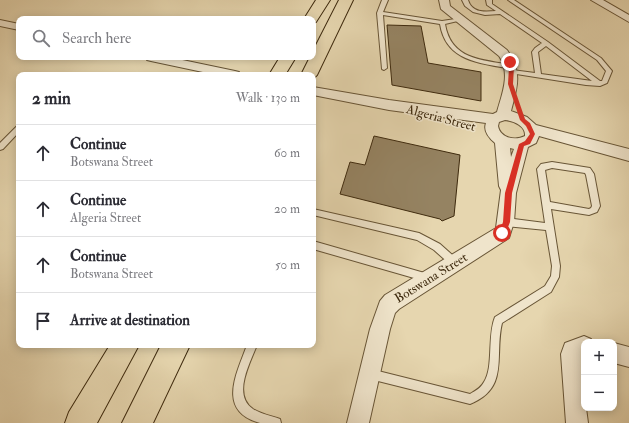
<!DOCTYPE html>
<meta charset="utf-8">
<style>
body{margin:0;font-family:"IM FELL Double Pica",serif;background:#f7f7f7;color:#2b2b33}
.controls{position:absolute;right:12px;bottom:12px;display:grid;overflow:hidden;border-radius:8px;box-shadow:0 2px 10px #0003}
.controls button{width:36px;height:36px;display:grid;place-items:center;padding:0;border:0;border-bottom:1px solid #e1e1e2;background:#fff;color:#2b2b33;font:20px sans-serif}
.stop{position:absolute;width:12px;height:12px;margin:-9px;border:3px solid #d93025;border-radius:50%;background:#fff}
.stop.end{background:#d93025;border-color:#fff;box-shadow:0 1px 4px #0008}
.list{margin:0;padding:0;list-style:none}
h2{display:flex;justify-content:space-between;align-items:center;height:52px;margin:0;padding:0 16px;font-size:17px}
h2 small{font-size:13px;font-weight:400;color:#7c7c81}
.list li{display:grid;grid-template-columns:26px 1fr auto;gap:12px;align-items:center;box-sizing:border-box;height:56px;padding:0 16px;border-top:1px solid #e1e1e2}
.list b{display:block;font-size:15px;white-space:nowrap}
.list p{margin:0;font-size:13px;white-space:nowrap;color:#7c7c81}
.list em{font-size:13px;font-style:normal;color:#7c7c81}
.icon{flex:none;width:22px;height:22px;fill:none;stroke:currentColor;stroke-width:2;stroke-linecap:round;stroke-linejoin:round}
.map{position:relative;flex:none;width:629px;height:423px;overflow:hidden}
.search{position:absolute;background:#fff;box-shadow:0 2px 10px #0003;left:16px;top:16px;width:300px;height:44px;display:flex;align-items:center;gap:10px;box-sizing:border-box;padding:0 14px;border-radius:8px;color:#7c7c81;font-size:15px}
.panel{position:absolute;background:#fff;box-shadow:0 2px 10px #0003;left:16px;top:72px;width:300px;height:276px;border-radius:8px}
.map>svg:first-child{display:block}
.building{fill:#958362;stroke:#3e2a0e}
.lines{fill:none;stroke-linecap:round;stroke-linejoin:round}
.service-casing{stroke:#685536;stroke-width:2}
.minor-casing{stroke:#685536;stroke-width:2}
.primary-casing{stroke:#3e2a0e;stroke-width:2}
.service{fill:#efe4cb;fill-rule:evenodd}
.minor{fill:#efe4cb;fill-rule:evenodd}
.primary{fill:#e6d6af;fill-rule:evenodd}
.route{fill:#d93025}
.labels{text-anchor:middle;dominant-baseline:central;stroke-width:3;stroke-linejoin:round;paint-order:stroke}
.street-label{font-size:13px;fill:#3e2a0e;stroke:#efe4cb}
</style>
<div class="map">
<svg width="629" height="423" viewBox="0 0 629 423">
<rect width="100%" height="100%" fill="#e6d6af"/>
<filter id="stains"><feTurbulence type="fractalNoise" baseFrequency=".005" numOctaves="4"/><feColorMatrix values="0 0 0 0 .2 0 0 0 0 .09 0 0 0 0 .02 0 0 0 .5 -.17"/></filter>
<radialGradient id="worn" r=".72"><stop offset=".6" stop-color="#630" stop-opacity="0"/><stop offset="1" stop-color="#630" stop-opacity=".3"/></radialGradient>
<path class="building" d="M 387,25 L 421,26 L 428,63 L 481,72 L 481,101 L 392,85 Z
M 374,136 L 460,155 L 454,216 L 442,221 L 440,219 L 340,194 L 350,162 L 365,165 Z"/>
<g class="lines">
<g class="service-casing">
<path id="service" d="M 382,0 L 388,0 L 383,12 L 442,21 L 462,18 L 462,20 L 445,24 C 451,60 482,60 512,65 L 515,67 L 512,69 C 481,63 446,62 440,24 L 383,15 L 387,68 L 384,70 L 382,69 L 377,13 Z
M 462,0 L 468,0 C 472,13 484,12 496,11 L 487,5 L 486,0 L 492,0 L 492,4 L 548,42 L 600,81 L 602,81 L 606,71 L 597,60 L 508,0 L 514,0 L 601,58 L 612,71 L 607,83 L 600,86 L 586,85 L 510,73 L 509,72 L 512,70 L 535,73 L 532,52 L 535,48 L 542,43 L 500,14 L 485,15 L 473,12 L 465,6 ZM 546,46 L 592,81 L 541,74 L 538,52 Z
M 17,126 L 19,126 L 19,132 L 3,149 L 0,150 L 0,143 Z
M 552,162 L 590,168 L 594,174 L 600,206 L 597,212 L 589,215 L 551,209 L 560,266 L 559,277 L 551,292 L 502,323 C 494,356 510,388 470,404 L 366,378 L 365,374 L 366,370 L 370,369 L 470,394 C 475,391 481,388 484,382 C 494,367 487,336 495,317 L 545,286 L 551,276 L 552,266 L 546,230 L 506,226 L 503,225 L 502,222 L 503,219 L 506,218 L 545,223 L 537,169 L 541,164 ZM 552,168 L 585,173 L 586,175 L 592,206 L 591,208 L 589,209 L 550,202 L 545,170 Z
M 313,209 L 419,233 L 440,244 L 458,260 L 459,263 L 458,266 L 455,267 L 452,266 L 434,250 L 417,240 L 313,215 Z
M 313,241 L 428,274 L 431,275 L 432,278 L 431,281 L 428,282 L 313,249 Z
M 247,345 L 257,345 C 250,363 232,395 253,409 C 261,414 271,416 280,419 L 281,423 C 275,423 266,423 260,423 C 216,411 237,373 247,345 Z"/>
</g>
<g class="minor-casing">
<path id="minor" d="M 439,0 L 449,0 L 450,6 L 507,50 C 523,72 517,88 511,111 L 527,117 L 536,125 L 629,149 L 629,161 L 539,136 L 536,143 L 528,147 L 516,193 L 514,222 L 509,238 L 399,309 L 395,313 L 390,329 L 369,423 L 347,423 L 370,329 L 380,301 L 385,295 L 496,228 L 501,190 L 499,186 L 495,143 C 489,138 483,131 486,123 L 389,110 L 313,95 L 313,87 L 389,100 L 493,114 L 497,112 C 502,94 511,73 499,56 L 441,9 ZM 505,120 C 514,121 526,126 525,136 C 515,141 500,138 498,126 L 499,122 ZM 510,148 L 514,149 L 511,157 Z
M 591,0 L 603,0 L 629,15 L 629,22 Z
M 0,20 L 19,24 L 19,30 L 0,26 Z
M 145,57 L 168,57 L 235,71 L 239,72 L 241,75 L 217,75 L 151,61 L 147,60 Z
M 584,336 L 591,339 L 592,342 L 584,342 L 584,356 L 581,357 L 584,383 L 584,408 L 586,408 L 588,423 L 566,423 L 561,354 L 565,343 Z
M 614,343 L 629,347 L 629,367 L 614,363 Z"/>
</g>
<g class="primary-casing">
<path id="primary" d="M 316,0 L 330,0 L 316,22 L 313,23 L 313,19 L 304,19 Z
M 339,0 L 353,0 L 317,75 L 313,79 L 313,75 L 301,75 L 310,57 L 313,57 L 313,51 Z
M 280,57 L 296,57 L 285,75 L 269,75 Z
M 110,345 L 139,345 L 97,423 L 65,423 L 69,412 Z
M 161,345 L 190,345 L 153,423 L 122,423 Z"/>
</g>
<use href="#service" class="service"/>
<use href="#minor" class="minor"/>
<use href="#primary" class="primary"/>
</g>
<path class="route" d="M 510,61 L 514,67 L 513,84 L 525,119 L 530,123 L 535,134 L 530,144 L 524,146 L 512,193 L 510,222 L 505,235 L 502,236 L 499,233 L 503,222 L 505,193 L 519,144 L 525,141 L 530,134 L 526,126 L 520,120 L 508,84 L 509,67 L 508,62 Z"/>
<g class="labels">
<g class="street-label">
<text transform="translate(441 118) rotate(15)">Algeria Street</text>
<text transform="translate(431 278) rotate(-32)">Botswana Street</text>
</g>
</g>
<rect width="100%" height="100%" filter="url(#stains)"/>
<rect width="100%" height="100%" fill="url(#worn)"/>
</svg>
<div class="controls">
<button>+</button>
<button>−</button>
</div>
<div class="stop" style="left:502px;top:233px"></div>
<div class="stop end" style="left:510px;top:62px"></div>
<div class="search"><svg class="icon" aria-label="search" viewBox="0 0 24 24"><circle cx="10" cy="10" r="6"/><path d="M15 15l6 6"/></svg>Search here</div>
<section class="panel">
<h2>2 min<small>Walk · 130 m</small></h2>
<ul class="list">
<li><svg class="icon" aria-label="ahead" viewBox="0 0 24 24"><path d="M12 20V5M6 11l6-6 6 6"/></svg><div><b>Continue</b><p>Botswana Street</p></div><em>60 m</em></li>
<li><svg class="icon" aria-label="ahead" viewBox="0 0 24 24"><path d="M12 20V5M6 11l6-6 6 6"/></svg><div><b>Continue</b><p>Algeria Street</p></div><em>20 m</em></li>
<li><svg class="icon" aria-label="ahead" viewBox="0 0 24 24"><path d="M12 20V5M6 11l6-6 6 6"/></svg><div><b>Continue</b><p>Botswana Street</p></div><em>50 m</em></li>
<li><svg class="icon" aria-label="arrive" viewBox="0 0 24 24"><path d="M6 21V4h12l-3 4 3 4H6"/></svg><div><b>Arrive at destination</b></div></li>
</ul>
</section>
</div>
